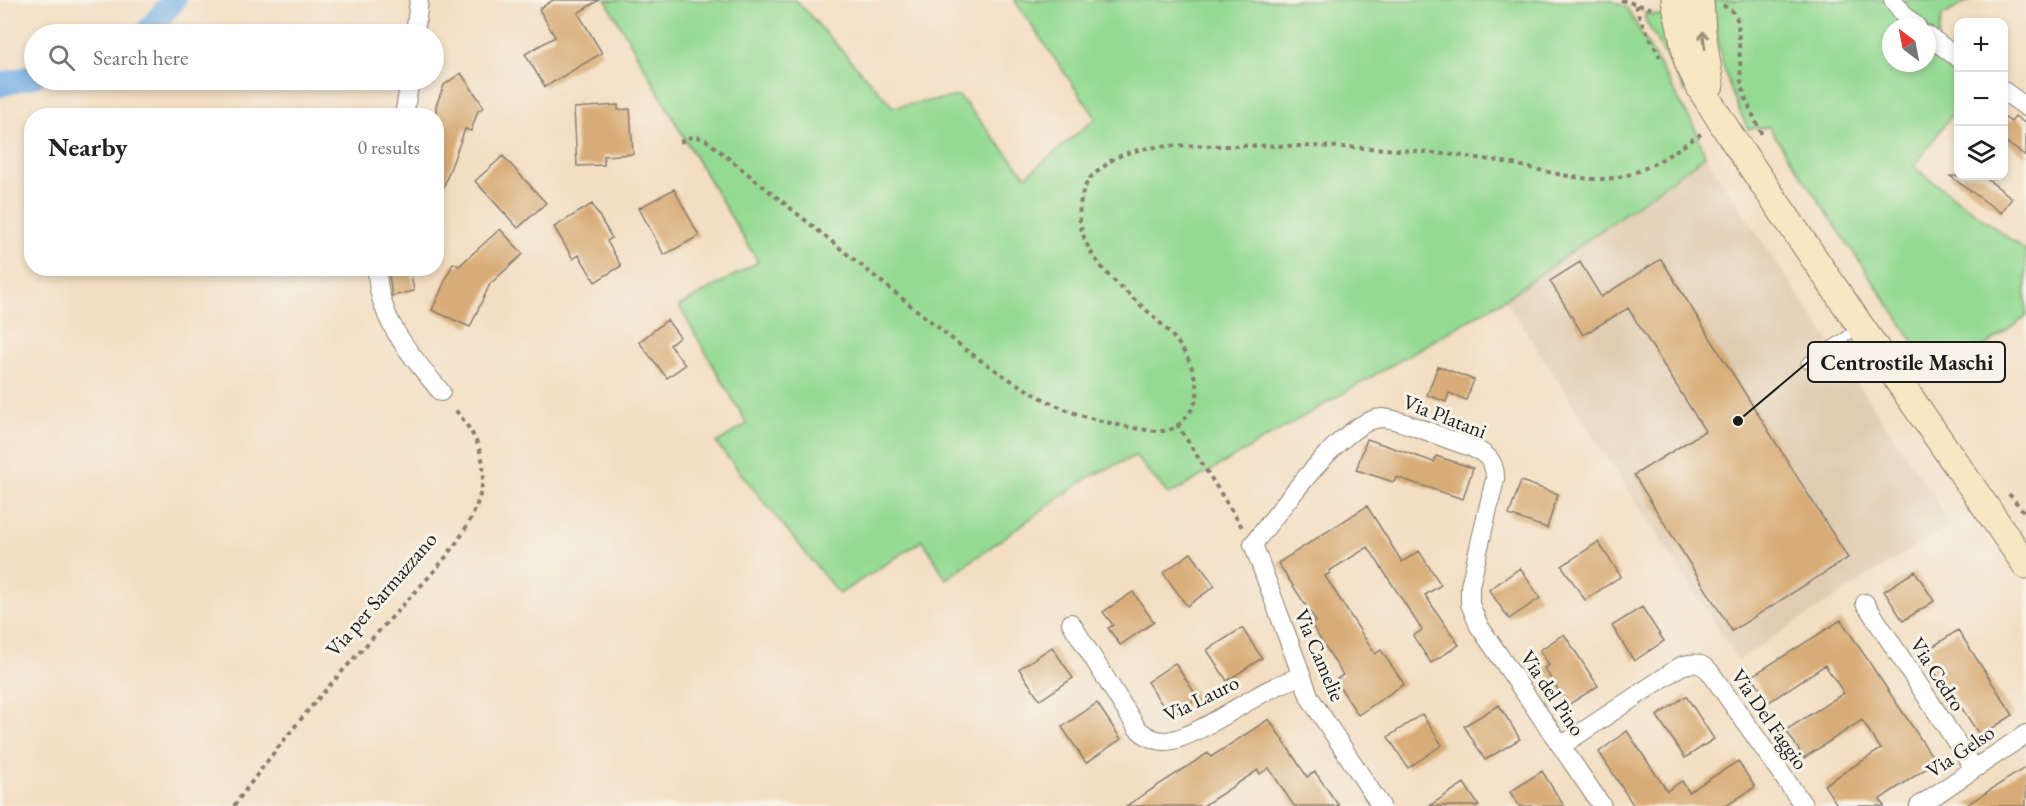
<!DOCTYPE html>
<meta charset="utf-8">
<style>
body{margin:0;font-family:"EB Garamond",serif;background:#f6f6f6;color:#222}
.controls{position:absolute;right:18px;top:18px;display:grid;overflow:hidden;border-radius:12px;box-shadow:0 3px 9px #0003}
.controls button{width:54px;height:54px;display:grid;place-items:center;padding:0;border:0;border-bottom:2px solid #e0e0e0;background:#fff;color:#222;font:30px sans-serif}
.compass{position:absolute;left:1882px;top:18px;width:54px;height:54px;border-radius:50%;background:#fff;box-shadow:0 3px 9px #0003;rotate:328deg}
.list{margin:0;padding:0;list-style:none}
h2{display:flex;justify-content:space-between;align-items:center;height:78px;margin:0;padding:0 24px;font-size:26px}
h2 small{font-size:20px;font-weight:400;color:#767676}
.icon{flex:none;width:33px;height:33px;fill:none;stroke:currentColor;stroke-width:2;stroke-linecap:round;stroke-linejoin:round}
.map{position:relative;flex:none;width:2026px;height:806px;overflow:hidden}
.search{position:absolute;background:#fff;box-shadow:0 3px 9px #0003;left:24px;top:24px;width:420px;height:66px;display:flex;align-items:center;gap:15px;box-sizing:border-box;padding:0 21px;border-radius:33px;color:#767676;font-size:22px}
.panel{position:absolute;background:#fff;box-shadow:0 3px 9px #0003;left:24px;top:108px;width:420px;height:168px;border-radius:24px}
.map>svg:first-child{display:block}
.built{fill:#e0ccb1}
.green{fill:#94da93;stroke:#587b58;stroke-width:1.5;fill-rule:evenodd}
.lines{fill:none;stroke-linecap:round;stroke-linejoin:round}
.canal{stroke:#72aee4;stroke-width:24}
.building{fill:#d8ac76}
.lane-casing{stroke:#887d6f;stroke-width:11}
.street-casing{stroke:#887d6f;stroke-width:20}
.secondary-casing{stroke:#887d6f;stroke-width:29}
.path{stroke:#887d6f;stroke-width:4;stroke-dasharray:4.5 4.5;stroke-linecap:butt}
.lane{stroke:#fff;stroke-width:9}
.street{stroke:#fff;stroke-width:18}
.secondary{stroke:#f7e8c3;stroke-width:27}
.oneway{stroke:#948c78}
.labels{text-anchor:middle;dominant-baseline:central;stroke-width:6;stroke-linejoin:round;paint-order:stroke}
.street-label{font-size:21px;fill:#1c1c1c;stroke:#f7f3e8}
.leader{fill:none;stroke:#1c1c1c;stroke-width:2}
.callout-dot{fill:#1c1c1c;stroke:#f7f3e8;stroke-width:2}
.callout{fill:#f7f3e8;stroke:#1c1c1c;stroke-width:2}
.callout-label{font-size:22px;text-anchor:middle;font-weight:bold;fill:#1c1c1c}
</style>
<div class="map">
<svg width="2026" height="806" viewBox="0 0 2026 806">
<rect width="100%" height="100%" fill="#f7f3e8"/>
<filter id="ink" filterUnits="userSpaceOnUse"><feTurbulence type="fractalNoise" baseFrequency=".0167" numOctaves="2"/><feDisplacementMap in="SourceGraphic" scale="12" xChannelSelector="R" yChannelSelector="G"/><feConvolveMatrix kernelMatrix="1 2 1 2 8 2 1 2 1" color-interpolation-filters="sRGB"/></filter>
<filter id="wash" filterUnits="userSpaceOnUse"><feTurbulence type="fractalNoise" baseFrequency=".008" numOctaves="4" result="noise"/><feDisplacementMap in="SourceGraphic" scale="24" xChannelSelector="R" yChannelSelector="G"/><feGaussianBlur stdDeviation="1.35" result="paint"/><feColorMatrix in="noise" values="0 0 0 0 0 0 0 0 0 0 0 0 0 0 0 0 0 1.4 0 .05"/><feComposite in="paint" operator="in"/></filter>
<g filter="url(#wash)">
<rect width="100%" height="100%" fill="#f3dec2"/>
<path class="built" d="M 1705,156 L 1951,523 L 1738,660 L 1505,299 Z"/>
<path class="green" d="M 606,0 L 796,0 L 893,107 L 959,96 L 1026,176 L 1096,118 L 1014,0 L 1611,0 L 1627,8 L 1696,130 L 1705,156 L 1505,299 L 1169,495 L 1135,456 L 1089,477 L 946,579 L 923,540 L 839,594 L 716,443 L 747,424 L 679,306 L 758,262 L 693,153 Z
M 1714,0 L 1970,0 L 1942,16 L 1935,55 L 1958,72 L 1958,106 L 1914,167 L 2026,251 L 2026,317 L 1953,368 L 1936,375 L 1769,127 L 1748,129 C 1728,89 1714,45 1714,0 ZM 1891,27 L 1927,27 L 1927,63 L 1891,63 Z
M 1645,13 L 1657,15 L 1668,14 L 1686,93 L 1645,19 Z"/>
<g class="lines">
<path class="canal" d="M 145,34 L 174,0
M 0,85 L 34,76"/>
</g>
<g id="blocks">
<path class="building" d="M 553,0 L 599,0 L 578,13 L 602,53 L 545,87 L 525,54 L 555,37 L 539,9 Z
M 461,73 L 484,107 L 478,111 L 471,131 L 465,129 L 438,202 L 436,201 L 436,106 L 444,85 Z
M 618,105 L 618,110 L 630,109 L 633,154 L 604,156 L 604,165 L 577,166 L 574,108 Z
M 2015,116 L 2026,124 L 2026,156 L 2004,141 L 2004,117 L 2011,122 Z
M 503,156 L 546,203 L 518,228 L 475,181 Z
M 1950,176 L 1983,176 L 2012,198 L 2001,213 Z
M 674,189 L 699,236 L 664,255 L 639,208 Z
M 592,204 L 612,238 L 607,241 L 621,266 L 595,282 L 579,255 L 573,259 L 554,227 Z
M 500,229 L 523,254 L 490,284 L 470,327 L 432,310 L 453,263 L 459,266 Z
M 1661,259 L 1848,558 L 1732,631 L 1634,475 L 1705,431 L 1628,308 L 1583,335 L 1550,281 L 1580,262 L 1601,297 Z
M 388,268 L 410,268 L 414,291 L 392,296 Z
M 667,320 L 680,337 L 670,345 L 685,365 L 667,378 L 639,342 Z
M 1438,366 L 1474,380 L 1466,400 L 1449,393 L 1446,402 L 1427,395 Z
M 1367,439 L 1434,462 L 1436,456 L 1473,468 L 1463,499 L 1396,477 L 1394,482 L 1356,470 Z
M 1521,481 L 1558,494 L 1547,528 L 1509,515 Z
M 1367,506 L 1402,562 L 1419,551 L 1441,585 L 1425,595 L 1459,645 L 1431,663 L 1413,636 L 1422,630 L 1368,547 L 1329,571 L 1330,573 L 1325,576 L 1375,654 L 1381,650 L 1404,684 L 1358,715 L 1335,680 L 1343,675 L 1311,624 L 1316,621 L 1278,563 Z
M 1598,542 L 1621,576 L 1585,600 L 1562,566 Z
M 1191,553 L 1215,586 L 1187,606 L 1163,573 Z
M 1520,568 L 1540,598 L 1509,619 L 1489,590 Z
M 1915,571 L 1934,601 L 1903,621 L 1884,591 Z
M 1133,592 L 1154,622 L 1120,645 L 1108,628 L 1113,625 L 1103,612 Z
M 1642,607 L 1664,641 L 1634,661 L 1612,626 Z
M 1841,620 L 1936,762 L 1880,799 L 1884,806 L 1838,806 L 1824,785 L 1881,749 L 1862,720 L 1804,758 L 1786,730 L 1844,693 L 1825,665 L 1769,702 L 1752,676 Z
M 1242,628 L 1262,658 L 1227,681 L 1207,650 Z
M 1958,630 L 2013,715 L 1980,736 L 1946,684 L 1943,685 L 1923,653 Z
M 1564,634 L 1598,686 L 1568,705 L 1544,668 L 1549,665 L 1540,650 Z
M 1052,647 L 1073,678 L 1040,700 L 1019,669 Z
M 1175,663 L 1198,698 L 1170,716 L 1147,682 Z
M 1686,696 L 1714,739 L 1685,758 L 1657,716 Z
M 1097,703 L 1121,739 L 1086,763 L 1062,727 Z
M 1499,705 L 1520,739 L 1485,760 L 1464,726 Z
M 1422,714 L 1442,745 L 1408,768 L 1388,737 Z
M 1269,719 L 1307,777 L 1315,772 L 1339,806 L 1294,806 L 1269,768 L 1260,774 L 1258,770 L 1203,806 L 1126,806 L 1208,753 L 1211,757 Z
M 1627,731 L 1667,791 L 1682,781 L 1689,792 L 1738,761 L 1755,787 L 1726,806 L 1634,806 L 1599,752 Z
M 2026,767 L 2026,806 L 1965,806 Z
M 1542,771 L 1564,806 L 1519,806 L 1510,792 Z
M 1464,783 L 1479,806 L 1429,806 Z"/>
</g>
</g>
<g filter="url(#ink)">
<use href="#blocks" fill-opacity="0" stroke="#887d6f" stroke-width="1.5"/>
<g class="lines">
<g class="lane-casing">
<path id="lane" d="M 1806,363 L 1859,328"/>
</g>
<g class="street-casing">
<path id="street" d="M 1893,0 L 1906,17 L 1917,27
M 415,34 L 419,0
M 1927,35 L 1958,58
M 2004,91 L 2026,107
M 404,116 L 410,80
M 377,268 C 377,319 411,355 441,392
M 1865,603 L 1974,769
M 1071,623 L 1137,728 C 1145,736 1154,741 1166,741 C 1188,740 1234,709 1254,698 C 1269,689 1285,682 1301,676
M 1561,746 L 1681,666 C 1693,662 1701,662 1710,672 L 1804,806
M 1381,806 L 1310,698 L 1253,544 C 1278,514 1343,419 1382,418 C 1397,418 1439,436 1456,442 C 1475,448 1496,454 1495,479 L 1470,586 L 1470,604 L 1479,626 L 1602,806
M 1919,806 L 2026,734"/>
</g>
<g class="secondary-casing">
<path id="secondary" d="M 1675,0 L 1688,62 L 1701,89 L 1730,135 L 1861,327 L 2026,565
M 1700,0 L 1702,31 L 1710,85"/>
</g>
<path class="path" d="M 1621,0 L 1653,9
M 1636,5 L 1640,19 L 1660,57
M 1723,5 L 1733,12 L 1738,21 L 1741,81 L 1746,100 L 1763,137
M 680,142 L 694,136 L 706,140 L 966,350 C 999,373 1034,397 1072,412 C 1088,419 1153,435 1169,430 C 1182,425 1195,409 1197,395 C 1198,393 1197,386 1196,384 C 1186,317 1095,291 1081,227 C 1077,212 1081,189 1091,177 C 1096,172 1104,167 1109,162 C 1139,141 1194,146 1229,146 C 1319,145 1409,147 1498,161 C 1533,167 1585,185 1619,177 C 1649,171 1676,150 1701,134
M 1177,424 L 1242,527
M 2009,494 L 2026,514
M 234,806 C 264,764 296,724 330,685 C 354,658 379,631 404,604 C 436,569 476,530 483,480 C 486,450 471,429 453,407"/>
<use href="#lane" class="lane"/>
<use href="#street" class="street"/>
<use href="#secondary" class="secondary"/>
</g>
<defs><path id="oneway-shaft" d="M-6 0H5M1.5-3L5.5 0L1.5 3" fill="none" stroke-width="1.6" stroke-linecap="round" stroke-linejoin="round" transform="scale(1.5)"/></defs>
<use class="oneway" href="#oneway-shaft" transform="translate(1704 40) rotate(-97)"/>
</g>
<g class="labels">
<g class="street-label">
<text transform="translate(1445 416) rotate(21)">Via Platani</text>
<text transform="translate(381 594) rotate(-49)">Via per Sarmazzano</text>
<text transform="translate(1320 655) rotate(67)">Via Camelie</text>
<text transform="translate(1938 674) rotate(57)">Via Cedro</text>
<text transform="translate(1553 693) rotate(56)">Via del Pino</text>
<text transform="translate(1201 698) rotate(-26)">Via Lauro</text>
<text transform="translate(1770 719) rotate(55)">Via Del Faggio</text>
<text transform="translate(1960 751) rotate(-34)">Via Gelso</text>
</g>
</g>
<path class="leader" d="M1738 421L1808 362"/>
<circle class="callout-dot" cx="1738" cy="421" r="6"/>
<rect class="callout" x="1808" y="342" width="197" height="40" rx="6"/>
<g class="callout-label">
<text x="1907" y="370">Centrostile Maschi</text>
</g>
</svg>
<div class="controls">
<button>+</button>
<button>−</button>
<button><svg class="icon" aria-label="layers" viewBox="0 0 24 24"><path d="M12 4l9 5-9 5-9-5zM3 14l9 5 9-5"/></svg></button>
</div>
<svg class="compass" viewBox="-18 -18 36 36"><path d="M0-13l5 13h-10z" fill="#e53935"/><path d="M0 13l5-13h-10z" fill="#767676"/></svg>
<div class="search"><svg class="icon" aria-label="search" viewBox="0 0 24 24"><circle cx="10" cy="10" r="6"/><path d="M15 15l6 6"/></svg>Search here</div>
<section class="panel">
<h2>Nearby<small>0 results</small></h2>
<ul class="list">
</ul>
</section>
</div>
